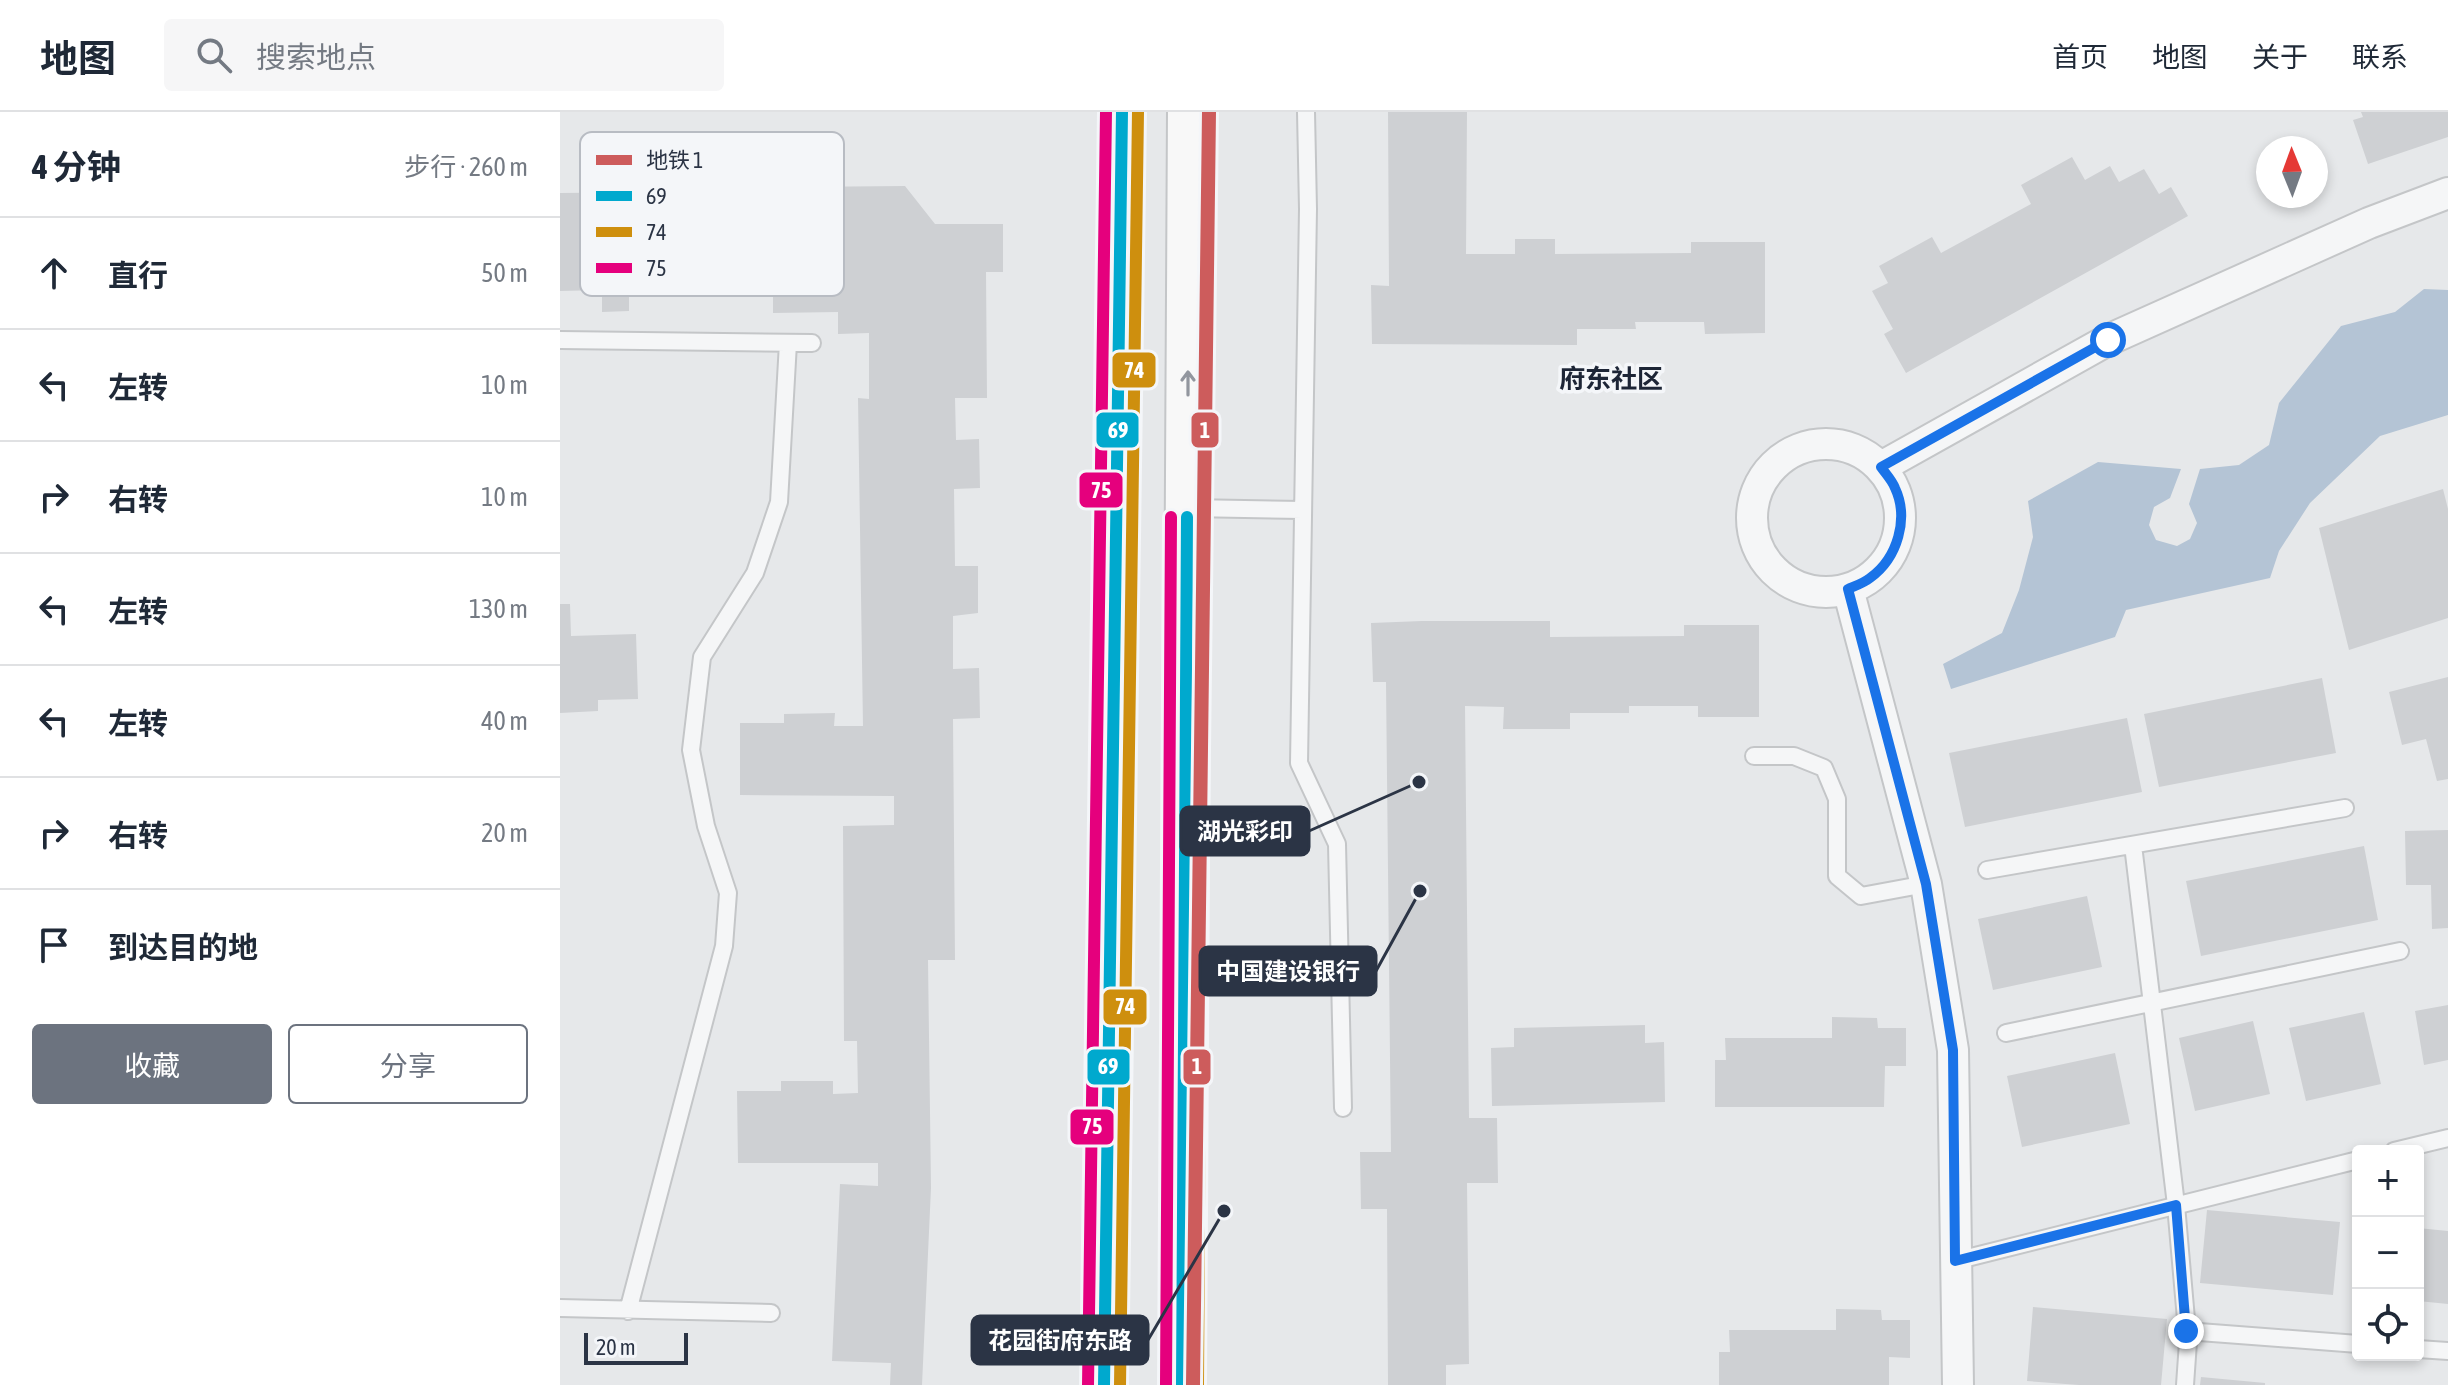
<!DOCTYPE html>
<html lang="zh">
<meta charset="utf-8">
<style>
body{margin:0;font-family:"Asap Condensed","Noto Sans SC",sans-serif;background:#f6f6f7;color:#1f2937}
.controls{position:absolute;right:24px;bottom:24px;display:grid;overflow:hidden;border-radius:8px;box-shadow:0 4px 12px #0003}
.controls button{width:72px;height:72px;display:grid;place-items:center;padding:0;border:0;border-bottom:2px solid #e0e1e3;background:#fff;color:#1f2937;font:40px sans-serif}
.compass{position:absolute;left:1696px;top:24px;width:72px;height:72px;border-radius:50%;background:#fff;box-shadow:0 4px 12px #0003;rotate:359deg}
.scale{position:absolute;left:24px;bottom:20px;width:104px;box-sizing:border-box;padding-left:8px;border:4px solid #2b3445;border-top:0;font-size:22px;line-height:28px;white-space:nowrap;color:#2b3445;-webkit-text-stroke:6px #f4f6f9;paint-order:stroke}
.stop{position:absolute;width:24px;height:24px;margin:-18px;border:6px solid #1a73e8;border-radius:50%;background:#fff}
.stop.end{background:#1a73e8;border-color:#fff;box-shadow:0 2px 8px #0008}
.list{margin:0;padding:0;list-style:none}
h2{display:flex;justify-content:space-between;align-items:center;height:104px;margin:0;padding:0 32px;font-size:34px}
h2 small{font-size:26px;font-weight:400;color:#747a83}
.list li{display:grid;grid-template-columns:52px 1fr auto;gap:24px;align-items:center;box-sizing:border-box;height:112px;padding:0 32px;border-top:2px solid #e0e1e3}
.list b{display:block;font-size:30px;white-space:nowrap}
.list em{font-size:26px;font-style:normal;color:#747a83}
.actions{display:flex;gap:16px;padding:24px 32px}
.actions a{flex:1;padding:18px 0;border:2px solid #6c737f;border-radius:8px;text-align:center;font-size:28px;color:#6c737f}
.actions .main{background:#6c737f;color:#fff}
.icon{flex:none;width:44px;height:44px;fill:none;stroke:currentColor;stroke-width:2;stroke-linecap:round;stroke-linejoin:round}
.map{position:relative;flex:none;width:1888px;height:1273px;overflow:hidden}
header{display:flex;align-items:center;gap:48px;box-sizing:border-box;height:112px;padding:0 40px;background:#fff;border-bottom:2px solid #e0e1e3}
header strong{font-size:38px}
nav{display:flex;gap:44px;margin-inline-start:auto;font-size:28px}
.search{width:560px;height:72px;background:#f6f6f7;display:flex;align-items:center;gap:20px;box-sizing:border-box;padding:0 28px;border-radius:8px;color:#747a83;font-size:30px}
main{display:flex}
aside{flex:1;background:#fff}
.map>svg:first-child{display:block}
.water{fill:#b4c4d5}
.building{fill:#ced0d3}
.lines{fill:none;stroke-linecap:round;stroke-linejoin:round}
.lane-casing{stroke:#c4c6c8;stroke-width:20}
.street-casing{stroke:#c4c6c8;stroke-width:34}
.secondary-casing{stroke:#c4c6c8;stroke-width:46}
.lane{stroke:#f5f6f7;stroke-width:16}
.street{stroke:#f5f6f7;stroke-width:30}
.secondary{stroke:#f8f8f8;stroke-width:42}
.bus-1-casing{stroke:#f4f6f9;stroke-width:18}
.bus-2-casing{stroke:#f4f6f9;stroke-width:18}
.bus-3-casing{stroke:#f4f6f9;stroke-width:18}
.bus-1{stroke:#00a9ce;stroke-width:12}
.bus-2{stroke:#ce8f0e;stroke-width:12}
.bus-3{stroke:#e5007d;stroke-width:12}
.metro-1-casing{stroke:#f4f6f9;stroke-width:20}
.metro-1{stroke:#cd5c5c;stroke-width:14}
.oneway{stroke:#92969e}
.route{stroke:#1a73e8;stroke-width:10}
.labels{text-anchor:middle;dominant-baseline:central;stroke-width:7;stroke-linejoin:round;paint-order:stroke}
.quarter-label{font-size:26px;font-weight:bold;fill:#1d2536;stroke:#f4f6f9}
.key{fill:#f4f6f9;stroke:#b8bcc3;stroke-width:2}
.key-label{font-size:22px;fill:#2b3445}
.leader{fill:none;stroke:#2b3445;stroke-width:3}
.callout-dot{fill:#2b3445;stroke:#f4f6f9;stroke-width:3}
.callout{fill:#2b3445;stroke:#2b3445;stroke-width:3}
.callout-label{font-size:24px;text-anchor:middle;font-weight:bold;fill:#fff}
.line-badge{stroke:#f4f6f9;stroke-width:3}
.badge-label{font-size:22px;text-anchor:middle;font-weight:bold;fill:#fff}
</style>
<header>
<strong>地图</strong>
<div class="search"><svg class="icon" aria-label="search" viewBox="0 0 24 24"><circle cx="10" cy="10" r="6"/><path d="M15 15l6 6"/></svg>搜索地点</div>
<nav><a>首页</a><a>地图</a><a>关于</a><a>联系</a></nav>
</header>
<main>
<aside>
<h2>4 分钟<small>步行 · 260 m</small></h2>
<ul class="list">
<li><svg class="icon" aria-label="ahead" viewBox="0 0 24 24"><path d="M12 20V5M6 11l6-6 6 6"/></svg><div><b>直行</b></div><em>50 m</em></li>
<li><svg class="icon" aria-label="left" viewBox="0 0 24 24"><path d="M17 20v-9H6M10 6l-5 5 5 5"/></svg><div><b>左转</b></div><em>10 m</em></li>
<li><svg class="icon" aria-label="right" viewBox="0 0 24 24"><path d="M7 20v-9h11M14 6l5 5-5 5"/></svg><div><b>右转</b></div><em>10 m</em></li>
<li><svg class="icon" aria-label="left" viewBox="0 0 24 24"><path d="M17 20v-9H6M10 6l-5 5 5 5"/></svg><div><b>左转</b></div><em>130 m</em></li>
<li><svg class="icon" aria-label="left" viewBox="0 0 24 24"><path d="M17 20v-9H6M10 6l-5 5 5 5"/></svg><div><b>左转</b></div><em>40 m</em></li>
<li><svg class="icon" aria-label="right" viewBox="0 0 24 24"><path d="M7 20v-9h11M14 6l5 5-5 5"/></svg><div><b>右转</b></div><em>20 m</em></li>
<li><svg class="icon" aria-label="arrive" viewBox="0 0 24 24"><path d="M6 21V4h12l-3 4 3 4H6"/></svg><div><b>到达目的地</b></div></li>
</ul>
<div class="actions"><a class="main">收藏</a><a>分享</a></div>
</aside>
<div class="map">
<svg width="1888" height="1273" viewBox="0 0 1888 1273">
<rect width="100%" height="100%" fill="#e6e8ea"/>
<path class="water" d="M 1864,177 L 1888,178 L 1888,303 L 1820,324 L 1750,391 L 1719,439 L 1710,466 L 1566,498 L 1555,525 L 1391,577 L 1383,552 L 1442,521 L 1459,478 L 1473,425 L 1468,389 L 1538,350 L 1621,357 L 1610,386 L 1594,395 L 1589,413 L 1596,428 L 1617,434 L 1630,427 L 1637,411 L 1629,392 L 1640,357 L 1679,353 L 1709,333 L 1719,291 L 1781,214 L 1835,200 Z"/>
<path class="building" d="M 828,0 L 907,0 L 906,142 L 955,142 L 955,127 L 995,127 L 995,142 L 1131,141 L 1131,130 L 1205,130 L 1205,221 L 1145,222 L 1144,210 L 1075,210 L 1076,217 L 1017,217 L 1017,233 L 812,232 L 811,173 L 829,174 Z
M 1801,0 L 1888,0 L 1888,25 L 1808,52 L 1793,8 L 1803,5 Z
M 1512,45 L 1525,68 L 1550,54 L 1559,70 L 1584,57 L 1599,82 L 1611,75 L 1628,104 L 1346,261 L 1324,222 L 1333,217 L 1312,179 L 1328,171 L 1319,154 L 1372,125 L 1381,141 L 1471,92 L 1461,73 Z
M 103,64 L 231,64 L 235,75 L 345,74 L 375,112 L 443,112 L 443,160 L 426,160 L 427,286 L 395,286 L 396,328 L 419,327 L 420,376 L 394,377 L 395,454 L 418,454 L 418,501 L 393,504 L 393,557 L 419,556 L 420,606 L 393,607 L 395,848 L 368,848 L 371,1076 L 362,1273 L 330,1273 L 331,1251 L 272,1249 L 280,1072 L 318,1074 L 318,1051 L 178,1051 L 177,979 L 221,979 L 221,969 L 273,969 L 273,982 L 298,981 L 297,929 L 284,929 L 283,714 L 334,713 L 334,684 L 180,683 L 180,611 L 224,611 L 224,602 L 275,601 L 274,614 L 303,614 L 298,286 L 309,287 L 309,221 L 278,222 L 278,200 L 213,201 L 213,162 L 241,162 L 241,124 L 235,124 L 235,148 L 102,148 L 101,128 L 102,181 L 69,181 L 69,199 L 42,200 L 42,178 L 0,179 L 0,81 L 102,80 Z
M 1883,377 L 1888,397 L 1888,506 L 1789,538 L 1759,416 Z
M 0,492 L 10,492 L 11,524 L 76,522 L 78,587 L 38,588 L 38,599 L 0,601 Z
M 862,509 L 990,509 L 990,525 L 1124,524 L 1124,513 L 1199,513 L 1199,605 L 1138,605 L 1138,594 L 1069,594 L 1069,601 L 1010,601 L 1010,617 L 943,617 L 944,595 L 905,594 L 909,1006 L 937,1006 L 938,1071 L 907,1071 L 909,1252 L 886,1253 L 886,1273 L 828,1273 L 827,1097 L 801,1097 L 800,1040 L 831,1040 L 826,570 L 813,570 L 811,511 Z
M 1888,565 L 1888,667 L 1877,669 L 1866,627 L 1842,633 L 1829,580 Z
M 1762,566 L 1776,641 L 1599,675 L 1584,602 Z
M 1567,606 L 1582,680 L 1405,715 L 1389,641 Z
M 1888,718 L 1888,816 L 1872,817 L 1871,773 L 1846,773 L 1845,719 Z
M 1804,734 L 1818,808 L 1641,844 L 1626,769 Z
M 1527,784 L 1542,855 L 1433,878 L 1418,807 Z
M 1888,893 L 1888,948 L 1864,953 L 1855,899 Z
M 1804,900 L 1821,972 L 1746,989 L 1729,916 Z
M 1272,905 L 1317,906 L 1318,916 L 1346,916 L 1346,954 L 1325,954 L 1324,995 L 1155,995 L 1155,948 L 1166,948 L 1165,926 L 1272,926 Z
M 1693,909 L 1710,982 L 1635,999 L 1619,926 Z
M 1085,913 L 1085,931 L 1104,930 L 1105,990 L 932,994 L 931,936 L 954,935 L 954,916 Z
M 1555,941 L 1570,1012 L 1462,1035 L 1447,964 Z
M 1647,1098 L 1780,1110 L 1773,1183 L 1640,1171 Z
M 1858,1116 L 1888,1119 L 1888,1192 L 1858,1189 Z
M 1473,1195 L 1607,1207 L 1601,1273 L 1519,1273 L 1467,1269 Z
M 1276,1197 L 1321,1198 L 1322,1208 L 1350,1208 L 1350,1246 L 1329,1245 L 1329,1273 L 1159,1273 L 1159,1240 L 1170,1240 L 1169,1218 L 1276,1218 Z
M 1641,1265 L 1705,1271 L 1705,1273 L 1640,1273 Z"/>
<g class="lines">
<g class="lane-casing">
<path id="lane" d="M 746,0 L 748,97 L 739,651 L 777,732 L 783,996
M 0,228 L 252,231
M 629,396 L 742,398
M 1194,644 L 1234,644 L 1264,656 L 1277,687 L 1277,764 L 1301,784 L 1366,772
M 1573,733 L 1616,1093 L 1628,1230 L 1625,1273
M 1427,758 L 1785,696
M 1446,921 L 1840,839
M 1834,1039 L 1888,1026
M 1395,1149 L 1798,1048
M 0,1196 L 211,1201
M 68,1199 L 164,834 L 168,781 L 146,714 L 131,638 L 142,545 L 195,461 L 219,390 L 228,231
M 1626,1219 L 1798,1232
M 1858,1237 L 1888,1239"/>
</g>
<g class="street-casing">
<path id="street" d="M1192 406a74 74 0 1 1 148 0a74 74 0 1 1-148 0Z
M 1321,355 L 1548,228 L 1809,111 L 1888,81
M 1288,477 L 1366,772 L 1393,938 L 1398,1273"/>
</g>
<g class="secondary-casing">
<path id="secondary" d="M 544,1273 L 562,0
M 622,1273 L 629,0"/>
</g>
<use href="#lane" class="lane"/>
<use href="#street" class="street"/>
<use href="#secondary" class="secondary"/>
<g class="bus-1-casing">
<path id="bus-1" d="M 544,1273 L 562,0
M 622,1273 L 627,405"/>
</g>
<g class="bus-2-casing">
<path id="bus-2" d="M 560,1273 L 578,0
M 638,1273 L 643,405"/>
</g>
<g class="bus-3-casing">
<path id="bus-3" d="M 528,1273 L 546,0
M 606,1273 L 611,405"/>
</g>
<use href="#bus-1" class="bus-1"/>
<use href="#bus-2" class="bus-2"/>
<use href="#bus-3" class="bus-3"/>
<g class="metro-1-casing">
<path id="metro-1" d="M 633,1273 L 649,0"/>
</g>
<use href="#metro-1" class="metro-1"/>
</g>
<defs><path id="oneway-shaft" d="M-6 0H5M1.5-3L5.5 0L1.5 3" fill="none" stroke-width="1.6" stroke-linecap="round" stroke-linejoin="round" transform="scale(2)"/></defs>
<use class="oneway" href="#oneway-shaft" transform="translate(628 271) rotate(-90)"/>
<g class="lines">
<path class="route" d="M 1548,228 L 1321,355 C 1325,361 1332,368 1335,376 C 1349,406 1338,446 1310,466 C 1304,471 1295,474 1288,477 L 1366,772 L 1393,938 L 1395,1149 L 1616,1093 L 1626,1219"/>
</g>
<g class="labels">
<g class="quarter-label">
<text x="1051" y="267">府东社区</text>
</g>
</g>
<rect x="20" y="20" width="264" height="164" rx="12" class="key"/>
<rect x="36" y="43" width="36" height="10" fill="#cd5c5c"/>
<rect x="36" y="79" width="36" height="10" fill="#00a9ce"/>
<rect x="36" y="115" width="36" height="10" fill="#ce8f0e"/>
<rect x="36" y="151" width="36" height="10" fill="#e5007d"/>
<g class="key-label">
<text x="86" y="56">地铁 1</text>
<text x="86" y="92">69</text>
<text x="86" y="128">74</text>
<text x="86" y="164">75</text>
</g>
<path class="leader" d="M859 670L749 719M860 779L816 859M664 1099L588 1228"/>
<g class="callout-dot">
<circle cx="859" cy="670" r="8"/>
<circle cx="860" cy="779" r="8"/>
<circle cx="664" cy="1099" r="8"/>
</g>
<g class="callout">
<rect x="621" y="695" width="128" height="48" rx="8"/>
<rect x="640" y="835" width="176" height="48" rx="8"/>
<rect x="412" y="1204" width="176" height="48" rx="8"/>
</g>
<g class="callout-label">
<text x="685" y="728">湖光彩印</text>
<text x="728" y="868">中国建设银行</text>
<text x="500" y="1237">花园街府东路</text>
</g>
<g class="line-badge">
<rect x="551" y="239" width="46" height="38" rx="8" fill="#ce8f0e"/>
<rect x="535" y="299" width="45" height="38" rx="8" fill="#00a9ce"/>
<rect x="630" y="299" width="30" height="38" rx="8" fill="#cd5c5c"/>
<rect x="518" y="359" width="46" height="38" rx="8" fill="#e5007d"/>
<rect x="542" y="876" width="46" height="38" rx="8" fill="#ce8f0e"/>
<rect x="526" y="936" width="45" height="38" rx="8" fill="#00a9ce"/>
<rect x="622" y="936" width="30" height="38" rx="8" fill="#cd5c5c"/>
<rect x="509" y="996" width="46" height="38" rx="8" fill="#e5007d"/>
</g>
<g class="badge-label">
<text x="574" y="266">74</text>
<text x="558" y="326">69</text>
<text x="645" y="326">1</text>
<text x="541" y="386">75</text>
<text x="565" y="902">74</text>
<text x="548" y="962">69</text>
<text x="637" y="962">1</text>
<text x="532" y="1022">75</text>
</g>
</svg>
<div class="controls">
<button>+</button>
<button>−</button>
<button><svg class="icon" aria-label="locate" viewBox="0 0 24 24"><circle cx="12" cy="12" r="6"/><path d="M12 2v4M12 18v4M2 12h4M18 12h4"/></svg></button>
</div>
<svg class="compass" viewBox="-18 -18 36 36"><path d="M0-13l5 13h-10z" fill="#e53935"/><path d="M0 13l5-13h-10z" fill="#747a83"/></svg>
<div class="scale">20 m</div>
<div class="stop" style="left:1548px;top:228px"></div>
<div class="stop end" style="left:1626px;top:1219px"></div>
</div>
</main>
